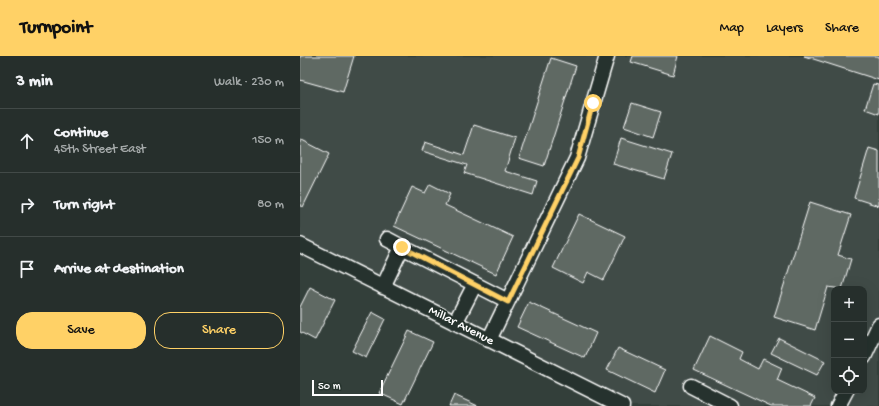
<!DOCTYPE html>
<meta charset="utf-8">
<style>
body{margin:0;font-family:"Gochi Hand",sans-serif;background:#323b38;color:#f1f3f6}
.controls{position:absolute;right:12px;bottom:12px;display:grid;overflow:hidden;border-radius:8px;box-shadow:0 4px 16px #0002}
.controls button{width:36px;height:36px;display:grid;place-items:center;padding:0;border:0;border-bottom:1px solid #424a48;background:#262f2c;color:#f1f3f6;font:20px sans-serif}
.scale{position:absolute;left:12px;bottom:10px;width:71px;box-sizing:border-box;padding-left:4px;border:2px solid #fff;border-top:0;font-size:11px;line-height:14px;white-space:nowrap;color:#fff;-webkit-text-stroke:3px #26332d;paint-order:stroke}
.stop{position:absolute;width:12px;height:12px;margin:-9px;border:3px solid #ffd166;border-radius:50%;background:#fff}
.stop.end{background:#ffd166;border-color:#fff;box-shadow:0 1px 4px #0008}
.list{margin:0;padding:0;list-style:none}
h2{display:flex;justify-content:space-between;align-items:center;height:52px;margin:0;padding:0 16px;font-size:17px}
h2 small{font-size:13px;font-weight:400;color:#a4a9a9}
.list li{display:grid;grid-template-columns:26px 1fr auto;gap:12px;align-items:center;box-sizing:border-box;height:64px;padding:0 16px;border-top:1px solid #424a48}
.list b{display:block;font-size:15px;white-space:nowrap}
.list p{margin:0;font-size:13px;white-space:nowrap;color:#a4a9a9}
.list em{font-size:13px;font-style:normal;color:#a4a9a9}
.actions{display:flex;gap:8px;padding:12px 16px}
.actions a{flex:1;padding:9px 0;border:1px solid #ffd166;border-radius:16px;text-align:center;font-size:14px;color:#ffd166}
.actions .main{background:#ffd166;color:#111}
.icon{flex:none;width:22px;height:22px;fill:none;stroke:currentColor;stroke-width:2;stroke-linecap:round;stroke-linejoin:round}
.map{position:relative;flex:none;width:579px;height:350px;overflow:hidden}
header{display:flex;align-items:center;gap:24px;box-sizing:border-box;height:56px;padding:0 20px;background:#ffd166;color:#111}
header strong{font-size:19px}
nav{display:flex;gap:22px;margin-inline-start:auto;font-size:14px}
main{display:flex}
aside{flex:1;background:#262f2c}
.map>svg:first-child{display:block}
.built{fill:#404c47;fill-rule:evenodd}
.building{fill:#5f6964;stroke:#fff}
.lines{fill:none;stroke-linecap:round;stroke-linejoin:round}
.minor-casing{stroke:#fff;stroke-width:17}
.minor{stroke:#26332d;stroke-width:14}
.route{stroke:#ffd166;stroke-width:5}
.labels{text-anchor:middle;dominant-baseline:central;stroke-width:3.5;stroke-linejoin:round;paint-order:stroke}
.street-label{font-size:13px;fill:#fff;stroke:#26332d}
</style>
<header>
<strong>Turnpoint</strong>
<nav><a>Map</a><a>Layers</a><a>Share</a></nav>
</header>
<main>
<aside>
<h2>3 min<small>Walk · 230 m</small></h2>
<ul class="list">
<li><svg class="icon" aria-label="ahead" viewBox="0 0 24 24"><path d="M12 20V5M6 11l6-6 6 6"/></svg><div><b>Continue</b><p>45th Street East</p></div><em>150 m</em></li>
<li><svg class="icon" aria-label="right" viewBox="0 0 24 24"><path d="M7 20v-9h11M14 6l5 5-5 5"/></svg><div><b>Turn right</b></div><em>80 m</em></li>
<li><svg class="icon" aria-label="arrive" viewBox="0 0 24 24"><path d="M6 21V4h12l-3 4 3 4H6"/></svg><div><b>Arrive at destination</b></div></li>
</ul>
<div class="actions"><a class="main">Save</a><a>Share</a></div>
</aside>
<div class="map">
<svg width="579" height="350" viewBox="0 0 579 350">
<rect width="100%" height="100%" fill="#333f3a"/>
<filter id="ink" filterUnits="userSpaceOnUse"><feTurbulence type="fractalNoise" baseFrequency=".025" numOctaves="2"/><feDisplacementMap in="SourceGraphic" scale="8" xChannelSelector="R" yChannelSelector="G"/><feConvolveMatrix kernelMatrix="1 2 1 2 8 2 1 2 1" color-interpolation-filters="sRGB"/></filter>
<g filter="url(#ink)">
<path class="built" d="M 0,0 L 579,0 L 579,350 L 322,350 L 0,189 ZM 534,233 L 564,233 L 564,335 L 534,335 Z"/>
<path class="building" d="M 0,0 L 54,0 L 43,36 L 0,24 Z
M 333,0 L 378,0 L 373,19 L 331,6 Z
M 504,0 L 579,0 L 579,24 Z
M 251,2 L 276,10 L 244,110 L 219,102 Z
M 573,28 L 579,29 L 579,58 L 565,53 Z
M 332,47 L 361,56 L 353,81 L 324,71 Z
M 174,69 L 215,82 L 205,115 L 237,125 L 233,139 L 164,117 L 167,109 L 122,95 L 125,86 L 164,99 Z
M 321,82 L 372,98 L 364,123 L 313,108 Z
M 0,83 L 29,98 L 3,151 L 0,150 Z
M 569,92 L 579,95 L 579,150 L 554,142 Z
M 130,128 L 150,138 L 145,149 L 213,181 L 196,218 L 94,170 L 112,131 L 125,137 Z
M 510,146 L 551,159 L 538,199 L 551,203 L 542,233 L 528,231 L 515,274 L 474,261 Z
M 279,158 L 325,180 L 304,224 L 288,216 L 283,227 L 253,212 Z
M 10,231 L 35,244 L 15,284 L 0,276 L 0,251 Z
M 229,246 L 296,277 L 285,302 L 217,271 Z
M 72,256 L 85,263 L 66,302 L 52,295 Z
M 109,275 L 133,286 L 103,348 L 79,337 Z
M 410,280 L 442,296 L 439,303 L 458,313 L 463,303 L 482,312 L 477,324 L 515,342 L 511,350 L 471,350 L 394,314 Z
M 479,282 L 525,305 L 517,319 L 471,297 Z
M 318,292 L 365,314 L 355,337 L 307,314 Z
M 154,339 L 178,350 L 149,350 Z"/>
<g class="lines">
<g class="minor-casing">
<path id="minor" d="M 0,189 L 322,350
M 102,191 L 208,245
M 83,231 L 102,191 L 87,183
M 155,267 L 175,228
M 189,284 L 277,102 L 307,0
M 564,301 L 579,269
M 391,330 L 430,350
M 538,350 L 546,335"/>
</g>
<use href="#minor" class="minor"/>
</g>
</g>
<g class="lines" filter="url(#ink)">
<path class="route" d="M 102,191 L 208,246 L 278,102 L 293,47"/>
</g>
<g class="labels">
<g class="street-label">
<text transform="translate(161 270) rotate(27)">Millar Avenue</text>
</g>
</g>
</svg>
<div class="controls">
<button>+</button>
<button>−</button>
<button><svg class="icon" aria-label="locate" viewBox="0 0 24 24"><circle cx="12" cy="12" r="6"/><path d="M12 2v4M12 18v4M2 12h4M18 12h4"/></svg></button>
</div>
<div class="scale">50 m</div>
<div class="stop" style="left:293px;top:47px"></div>
<div class="stop end" style="left:102px;top:191px"></div>
</div>
</main>
